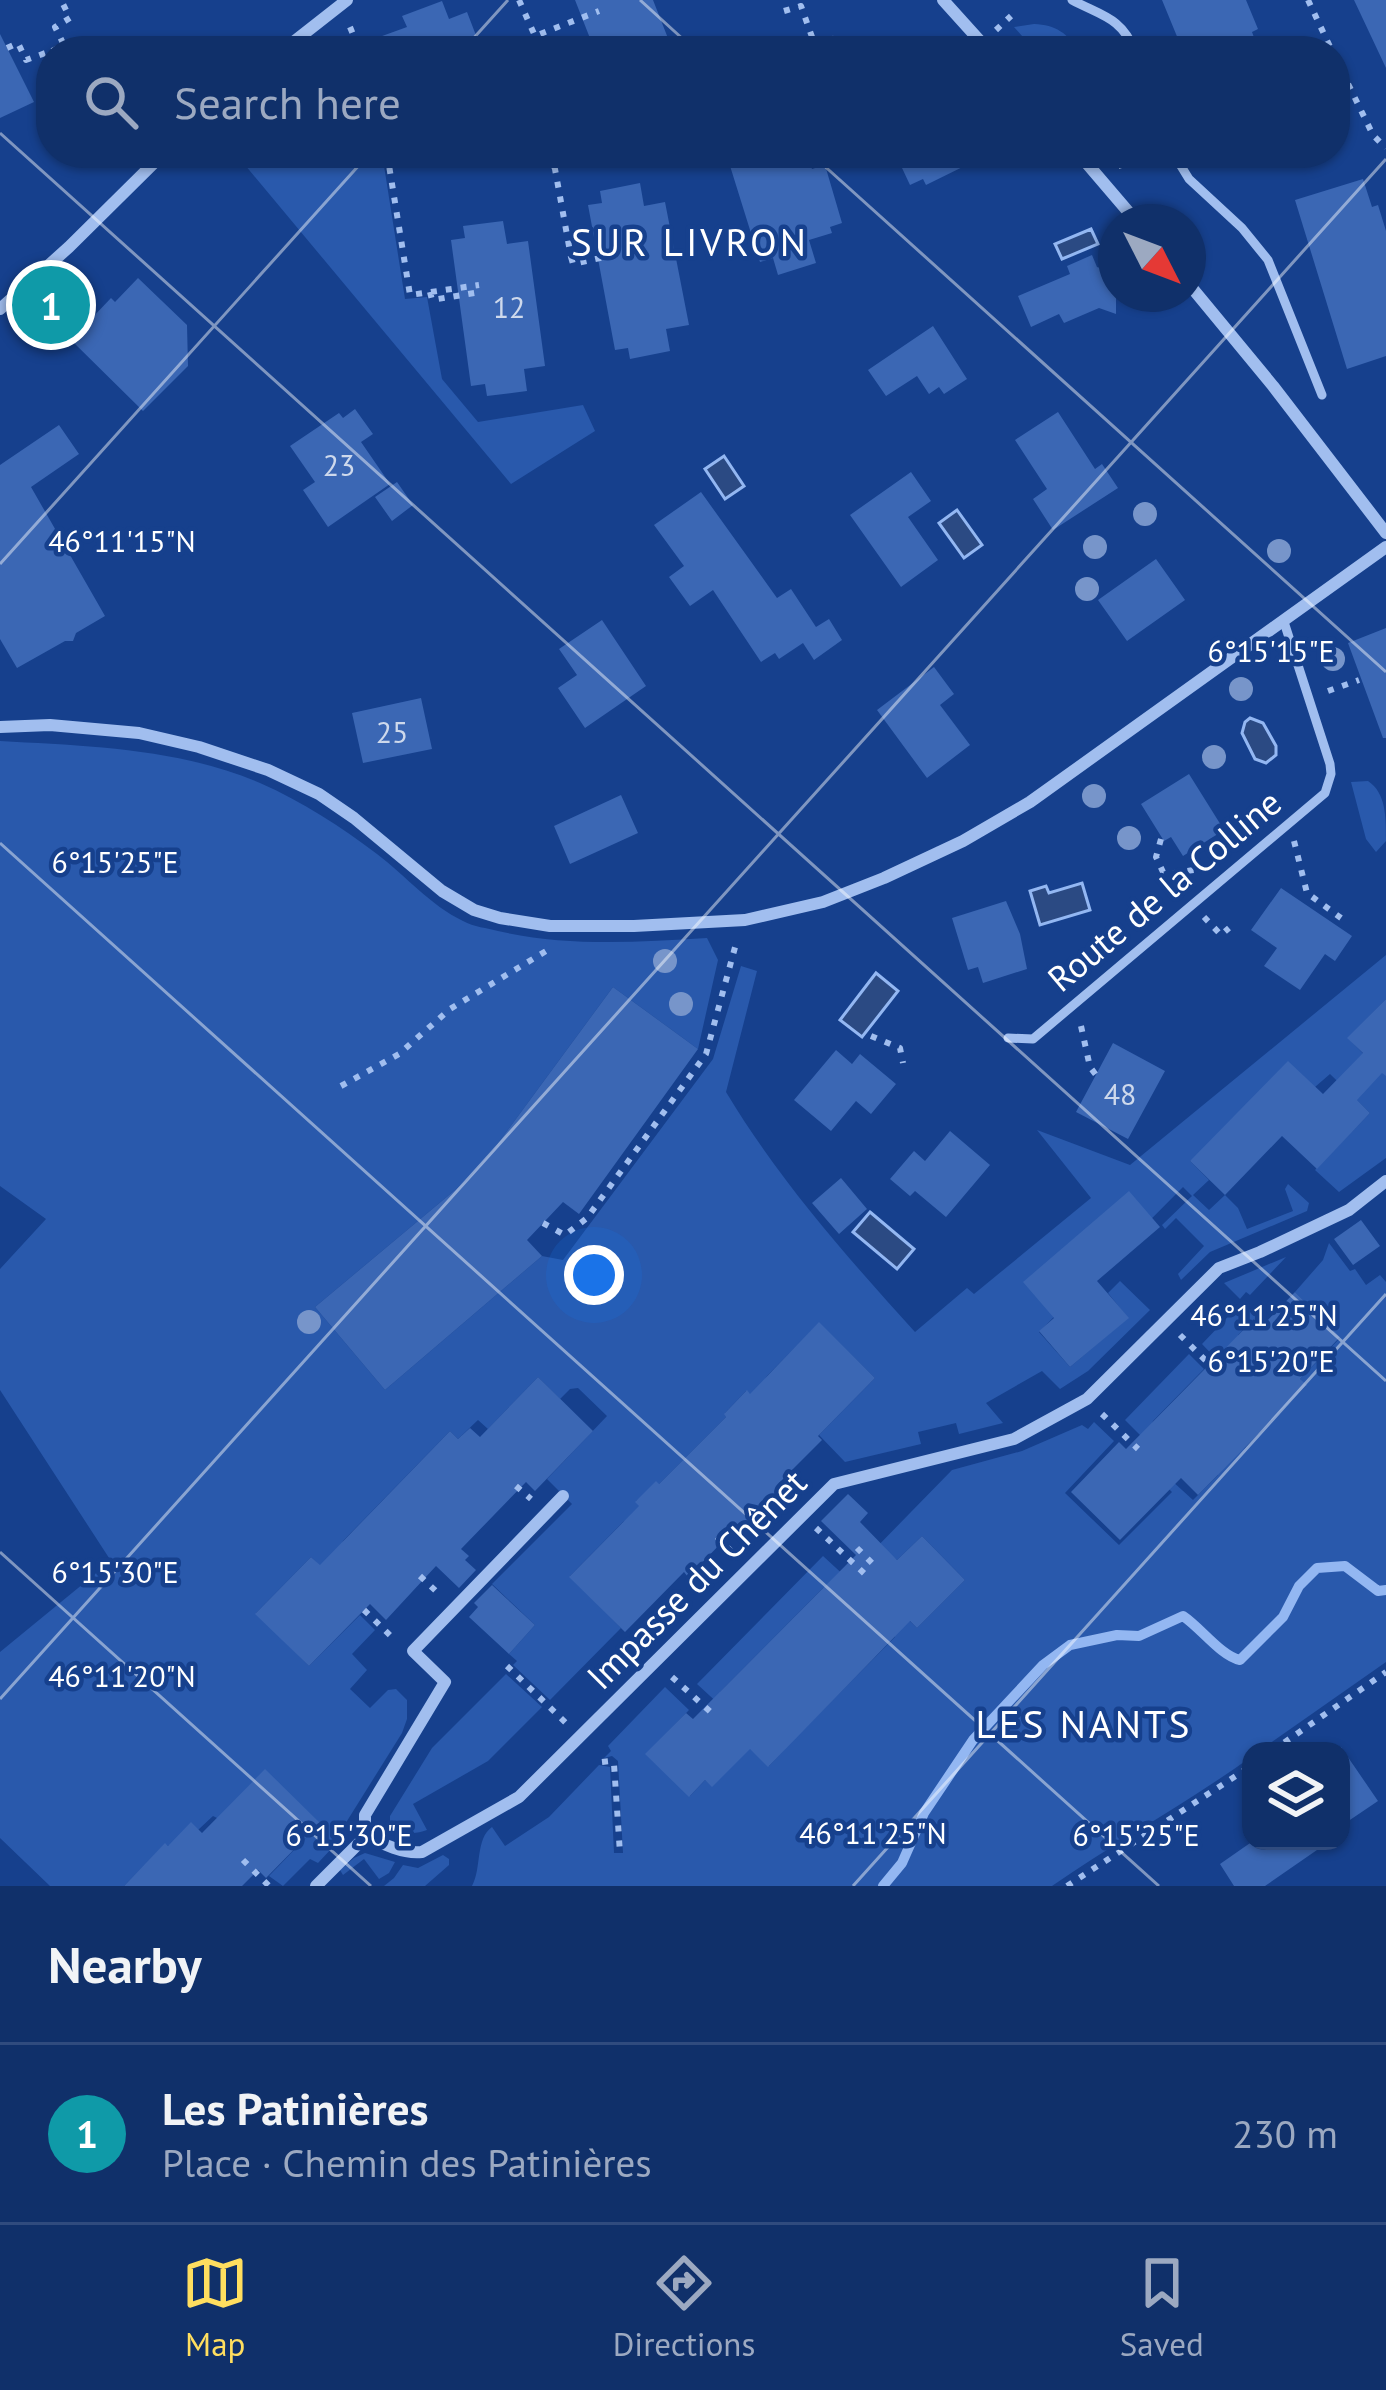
<!DOCTYPE html>
<meta charset="utf-8">
<style>
body{margin:0;font-family:"PT Sans",sans-serif;background:#193870;color:#f1f3f6}
.controls{position:absolute;right:36px;bottom:36px;display:grid;overflow:hidden;border-radius:24px;box-shadow:0 3px 9px #0004}
.controls button{width:108px;height:108px;display:grid;place-items:center;padding:0;border:0;border-bottom:3px solid #304b7e;background:#10306a;color:#f1f3f6;font:60px sans-serif}
.compass{position:absolute;left:1098px;top:204px;width:108px;height:108px;border-radius:50%;background:#10306a;box-shadow:0 3px 9px #0004;rotate:132deg}
.you{position:absolute;left:594px;top:1275px;width:42px;height:42px;margin:-30px;border:9px solid #fff;border-radius:50%;background:#1a73e8;box-shadow:0 0 0 18px #1a73e833}
.badge{display:grid;place-items:center;width:78px;height:78px;border-radius:50%;background:#ffde5f;color:#fff;font-size:39px;font-weight:700}
.pin{position:absolute;translate:-50% -50%;border:6px solid #fff;box-shadow:0 3px 12px #0006}
.list{margin:0;padding:0;list-style:none}
h2{display:flex;justify-content:space-between;align-items:center;height:156px;margin:0;padding:0 48px;font-size:51px}
h2 small{font-size:39px;font-weight:400;color:#9ca9c1}
.list li{display:grid;grid-template-columns:78px 1fr auto;gap:36px;align-items:center;box-sizing:border-box;height:180px;padding:0 48px;border-top:3px solid #304b7e}
.list b{display:block;font-size:45px;white-space:nowrap}
.list p{margin:0;font-size:39px;white-space:nowrap;color:#9ca9c1}
.list em{font-size:39px;font-style:normal;color:#9ca9c1}
.icon{flex:none;width:66px;height:66px;fill:none;stroke:currentColor;stroke-width:2;stroke-linecap:round;stroke-linejoin:round}
.map{position:relative;flex:none;width:1386px;height:1886px;overflow:hidden}
.search{position:absolute;background:#10306a;box-shadow:0 3px 9px #0004;left:36px;right:36px;top:36px;height:132px;display:flex;align-items:center;gap:30px;box-sizing:border-box;padding:0 42px;border-radius:48px;color:#9ca9c1;font-size:45px}
.sheet{height:336px;background:#10306a}
nav{display:flex;justify-content:space-around;align-items:center;box-sizing:border-box;height:168px;border-top:3px solid #304b7e;background:#10306a;font-size:33px;color:#9ca9c1}
nav a{display:grid;justify-items:center;gap:6px}
nav .on{color:#ffde5f}
.map>svg:first-child{display:block}
.green{fill:#2959ac}
.water{fill:#2b4a83;stroke:#93b7f2;stroke-width:3}
.lines{fill:none;stroke-linecap:round;stroke-linejoin:round}
.stream{stroke:#93b7f2;stroke-width:10}
.building{fill:#3b67b4}
.path{stroke:#a1beef;stroke-width:6;stroke-dasharray:6 9;stroke-linecap:butt}
.service{stroke:#a1beef;stroke-width:9}
.minor{stroke:#a1beef;stroke-width:12}
.tree{fill:#7795ca}
.ticks{fill:none;stroke:#fff;stroke-width:3;stroke-opacity:0.45}
.labels{text-anchor:middle;dominant-baseline:central;stroke-width:9;stroke-linejoin:round;paint-order:stroke}
.number-label{font-size:30px;fill:#ced9ec}
.street-label{font-size:36px;fill:#fff;stroke:#16408d}
.neighbourhood-label{font-size:39px;letter-spacing:3px;fill:#fff;stroke:#16408d}
.ticks-label{font-size:30px;text-anchor:middle;fill:#fff;stroke:#16408d;stroke-width:9;stroke-linejoin:round;paint-order:stroke}
</style>
<div class="map">
<svg width="1386" height="1886" viewBox="0 0 1386 1886">
<rect width="100%" height="100%" fill="#16408d"/>
<path class="green" d="M 1034,24 C 1056,25 1067,33 1079,51 L 1029,51 L 1032,47 L 1014,27 Z
M 235,153 L 382,153 L 405,299 L 427,297 L 442,379 L 478,422 L 583,405 L 595,431 L 511,484 Z
M 0,741 C 87,746 179,748 260,783 C 303,802 340,826 377,854 C 406,876 430,905 463,921 C 474,927 487,928 498,931 C 567,947 637,942 707,938 L 718,960 L 698,1049 L 613,987 L 493,1150 L 467,1180 L 315,1307 L 385,1390 L 542,1256 L 563,1260 L 713,1059 L 741,966 L 757,971 L 726,1092 C 779,1180 847,1257 915,1332 L 967,1288 L 974,1294 L 1091,1198 L 1037,1130 L 1130,1165 L 1386,955 L 1386,999 L 1348,1038 L 1381,1072 L 1386,1073 L 1386,1158 L 1339,1192 L 1315,1170 L 1370,1113 L 1330,1074 L 1315,1087 L 1190,1161 L 1209,1180 L 1193,1195 L 1209,1210 L 1225,1195 L 1238,1208 L 1247,1229 L 1293,1211 L 1285,1189 L 1288,1184 L 1309,1203 L 1307,1211 L 1210,1252 L 1181,1280 L 1178,1274 L 1204,1246 L 1176,1218 L 1165,1229 L 1162,1225 L 1192,1196 L 1183,1187 L 1039,1332 L 1070,1367 L 1128,1318 L 1108,1293 L 1120,1281 L 1150,1310 L 1088,1371 L 1060,1389 L 1042,1371 L 986,1403 L 1003,1423 L 959,1434 L 956,1423 L 918,1432 L 921,1444 L 845,1462 L 819,1435 L 875,1378 L 819,1323 L 767,1376 L 753,1397 L 746,1391 L 725,1413 L 726,1417 L 659,1484 L 636,1501 L 642,1509 L 623,1522 L 570,1576 L 621,1628 L 550,1700 L 513,1665 L 517,1661 L 509,1654 L 535,1625 L 492,1584 L 572,1504 L 547,1479 L 607,1416 L 578,1388 L 570,1389 L 560,1399 L 538,1377 L 488,1429 L 478,1420 L 458,1439 L 450,1431 L 343,1541 L 330,1575 L 311,1557 L 256,1613 L 309,1666 L 360,1615 L 375,1630 L 352,1654 L 367,1670 L 350,1689 L 370,1708 L 388,1690 L 396,1689 L 407,1700 L 407,1719 L 402,1733 L 347,1821 L 347,1832 L 318,1863 L 310,1859 L 283,1886 L 269,1876 L 320,1823 L 217,1818 L 213,1816 L 198,1830 L 168,1846 L 165,1844 L 124,1886 L 50,1886 L 0,1838 L 0,1652 L 111,1561 L 0,1390 L 0,1269 L 46,1219 L 0,1186 Z
M 1368,781 C 1386,793 1386,816 1386,841 L 1376,852 L 1366,839 L 1351,782 Z
M 1329,1243 L 1350,1271 L 1355,1269 L 1366,1285 L 1380,1275 L 1386,1282 L 1386,1662 L 1259,1751 L 1251,1751 L 1251,1757 C 1187,1803 1117,1841 1052,1886 L 472,1886 C 482,1868 475,1839 492,1827 L 505,1846 L 549,1817 L 599,1765 L 610,1767 L 614,1853 L 623,1853 L 618,1761 L 612,1756 L 604,1758 L 611,1751 L 608,1746 L 665,1687 L 689,1710 L 646,1754 L 690,1796 L 705,1780 L 712,1786 L 744,1743 L 769,1766 L 785,1749 L 778,1742 L 810,1723 L 895,1637 L 895,1607 L 917,1628 L 965,1580 L 922,1536 L 897,1560 L 892,1556 L 869,1555 L 952,1470 L 1022,1451 L 1082,1425 L 1088,1429 L 1094,1422 L 1114,1441 L 1065,1493 L 1119,1545 L 1172,1492 L 1166,1486 L 1171,1480 L 1193,1500 L 1218,1475 L 1212,1467 L 1245,1448 L 1306,1386 L 1300,1379 L 1340,1338 L 1295,1292 L 1323,1260 Z
M 1286,1257 L 1250,1295 L 1246,1292 L 1240,1299 L 1224,1283 Z
M 1242,1302 L 1257,1316 L 1238,1335 L 1245,1342 L 1222,1365 L 1202,1344 Z
M 1189,1354 L 1204,1369 L 1153,1421 L 1146,1441 L 1125,1420 Z
M 823,1556 L 848,1579 L 823,1588 L 720,1692 L 722,1707 L 697,1684 Z
M 506,1674 L 542,1707 L 488,1761 L 413,1804 L 427,1830 C 413,1835 402,1834 390,1824 L 390,1816 L 432,1748 Z
M 365,1853 L 395,1862 L 389,1873 L 379,1879 L 364,1859 L 343,1875 L 340,1870 L 354,1858 Z
M 443,1855 L 449,1859 L 449,1865 L 425,1886 L 384,1886 L 394,1878 L 403,1865 L 418,1868 Z"/>
<path class="water" d="M 1091,229 L 1098,244 L 1062,259 L 1055,244 Z
M 724,456 L 744,486 L 725,499 L 705,469 Z
M 957,510 L 982,545 L 964,558 L 939,523 Z
M 1250,718 L 1263,723 L 1276,746 L 1276,755 L 1266,763 L 1255,759 L 1242,733 L 1245,722 Z
M 1082,883 L 1090,910 L 1040,925 L 1030,891 L 1046,886 L 1049,893 Z
M 876,973 L 898,991 L 862,1037 L 840,1020 Z
M 870,1212 L 914,1249 L 897,1269 L 853,1232 Z"/>
<g class="lines">
<path class="stream" d="M 883,1886 L 902,1863 L 924,1813 L 973,1740 L 1043,1665 L 1070,1645 L 1117,1635 L 1139,1636 L 1183,1616 C 1201,1628 1221,1656 1240,1660 L 1283,1617 L 1299,1586 L 1317,1568 L 1345,1566 L 1378,1591 L 1386,1590"/>
</g>
<path class="building" d="M 575,0 L 653,0 L 673,51 L 595,51 Z
M 1162,0 L 1246,0 L 1258,29 L 1252,32 L 1259,51 L 1183,51 Z
M 1354,0 L 1386,0 L 1386,68 Z
M 442,1 L 449,19 L 467,12 L 482,51 L 350,51 L 349,48 L 407,27 L 402,16 Z
M 0,34 L 34,102 L 0,118 Z
M 726,153 L 806,153 L 812,169 L 825,165 L 842,223 L 830,227 L 832,233 L 809,240 L 816,263 L 778,275 L 773,258 L 760,262 Z
M 895,153 L 991,153 L 926,185 L 923,179 L 910,185 Z
M 1363,179 L 1372,207 L 1378,205 L 1386,231 L 1386,356 L 1347,369 L 1295,200 Z
M 640,183 L 644,206 L 665,202 L 689,325 L 666,329 L 670,351 L 630,359 L 628,348 L 615,350 L 588,205 L 602,203 L 600,191 Z
M 503,221 L 507,244 L 528,241 L 545,366 L 524,369 L 527,391 L 487,396 L 485,384 L 471,386 L 451,240 L 465,238 L 463,226 Z
M 1092,255 L 1097,267 L 1116,273 L 1116,314 L 1099,308 L 1064,323 L 1059,314 L 1031,327 L 1018,296 L 1070,274 L 1067,266 Z
M 138,278 L 187,325 L 188,366 L 143,411 L 71,340 L 111,298 L 115,302 Z
M 933,326 L 967,379 L 944,394 L 939,387 L 929,394 L 917,376 L 886,396 L 868,370 Z
M 355,409 L 373,434 L 361,442 L 390,484 L 328,527 L 303,490 L 315,482 L 290,446 L 339,413 L 343,418 Z
M 1058,412 L 1095,469 L 1102,464 L 1118,488 L 1053,530 L 1033,499 L 1047,489 L 1015,440 Z
M 59,425 L 79,454 L 31,487 L 105,616 L 76,633 L 73,641 L 65,641 L 17,668 L 0,639 L 0,465 Z
M 911,472 L 931,501 L 908,517 L 938,560 L 901,587 L 850,515 Z
M 397,482 L 413,505 L 392,521 L 375,497 Z
M 701,492 L 777,598 L 791,589 L 816,627 L 829,619 L 842,640 L 814,660 L 803,643 L 779,659 L 775,653 L 761,662 L 713,590 L 690,606 L 669,577 L 684,566 L 654,525 Z
M 1156,559 L 1185,600 L 1127,641 L 1098,600 Z
M 602,620 L 646,686 L 585,728 L 558,688 L 577,675 L 559,649 Z
M 1386,628 L 1386,738 L 1383,738 L 1348,643 Z
M 934,667 L 954,694 L 940,705 L 970,745 L 927,778 L 877,710 Z
M 421,698 L 432,749 L 363,763 L 352,713 Z
M 1189,774 L 1224,830 L 1183,856 L 1171,837 L 1164,841 L 1141,804 Z
M 621,795 L 638,833 L 570,864 L 554,826 Z
M 1281,888 L 1352,936 L 1335,961 L 1325,954 L 1300,990 L 1264,966 L 1277,948 L 1251,930 Z
M 1006,901 L 1020,934 L 1027,969 L 983,983 L 978,967 L 968,970 L 952,918 Z
M 613,987 L 698,1049 L 579,1214 L 563,1202 L 527,1240 L 542,1256 L 385,1390 L 315,1307 L 467,1180 L 493,1150 Z
M 1386,999 L 1386,1076 L 1382,1073 L 1357,1100 L 1370,1113 L 1317,1169 L 1282,1136 L 1225,1195 L 1190,1161 L 1288,1061 L 1323,1094 L 1363,1053 L 1347,1038 Z
M 1113,1043 L 1165,1071 L 1128,1139 L 1076,1112 Z
M 836,1050 L 852,1064 L 860,1054 L 896,1084 L 871,1114 L 856,1101 L 831,1131 L 794,1100 Z
M 950,1131 L 990,1165 L 946,1217 L 915,1191 L 910,1196 L 890,1179 L 914,1151 L 925,1161 Z
M 841,1178 L 867,1209 L 839,1234 L 812,1203 Z
M 1129,1191 L 1160,1227 L 1097,1281 L 1129,1318 L 1070,1367 L 1039,1331 L 1054,1318 L 1023,1282 Z
M 1361,1220 L 1380,1246 L 1353,1265 L 1334,1239 Z
M 1295,1292 L 1340,1337 L 1300,1379 L 1307,1385 L 1198,1495 L 1181,1478 L 1120,1540 L 1071,1492 L 1119,1442 L 1126,1449 L 1258,1315 L 1266,1322 Z
M 819,1322 L 875,1378 L 818,1436 L 822,1440 L 779,1483 L 791,1496 L 743,1545 L 731,1533 L 688,1577 L 684,1572 L 625,1632 L 569,1577 L 639,1506 L 635,1502 L 656,1481 L 659,1484 L 726,1417 L 724,1414 L 747,1390 L 750,1394 Z
M 538,1377 L 593,1431 L 535,1491 L 526,1482 L 461,1549 L 469,1556 L 465,1560 L 476,1570 L 459,1588 L 436,1566 L 386,1620 L 370,1604 L 309,1666 L 255,1614 L 311,1557 L 320,1565 L 450,1431 L 458,1439 L 470,1428 L 480,1437 Z
M 848,1494 L 868,1513 L 860,1522 L 897,1560 L 922,1536 L 965,1580 L 917,1628 L 910,1621 L 768,1767 L 750,1749 L 712,1787 L 705,1780 L 689,1797 L 645,1754 L 686,1713 L 693,1719 L 856,1555 L 821,1521 Z
M 492,1585 L 535,1625 L 509,1654 L 469,1617 L 478,1607 L 474,1603 Z
M 1341,1747 L 1378,1801 L 1341,1826 Z
M 265,1769 L 320,1823 L 266,1878 L 258,1870 L 242,1886 L 124,1886 L 165,1843 L 168,1846 L 191,1822 L 202,1833 Z
M 1253,1841 L 1330,1841 L 1265,1886 L 1234,1886 L 1220,1864 Z"/>
<g class="lines">
<path class="path" d="M 519,0 L 535,36 L 599,11
M 1308,0 L 1332,51
M 784,11 L 801,6 L 817,51
M 350,27 L 360,51
M 996,30 L 1011,16
M 814,45 L 839,37 L 845,51
M 7,48 L 18,43 L 26,60 L 51,51
M 52,51 L 64,45 L 55,27 L 70,18 L 61,0
M 851,51 L 867,43 L 869,48
M 1335,57 L 1373,135 L 1386,148
M 387,153 L 410,295 L 479,285
M 549,153 L 555,169 L 571,257 L 617,248
M 1117,153 L 1122,168
M 571,257 L 573,264 L 618,254
M 430,292 L 432,300 L 480,292
M 1328,691 L 1359,680
M 1161,839 L 1156,857 L 1163,872 L 1174,873 L 1206,868
M 1294,841 L 1307,893 L 1341,918
M 1204,917 L 1221,935 L 1229,928
M 1081,1026 L 1090,1067 L 1096,1075
M 871,1036 L 900,1048 L 903,1063
M 341,1086 L 399,1054 L 450,1009 L 546,951 L 549,946
M 543,1223 L 565,1235 L 587,1218 L 706,1054 L 737,940
M 1180,1335 L 1216,1371
M 1102,1414 L 1138,1449
M 516,1486 L 531,1499
M 816,1528 L 869,1578
M 717,1537 L 734,1554
M 857,1548 L 878,1569
M 420,1576 L 439,1594
M 364,1610 L 396,1641
M 507,1666 L 567,1724
M 672,1677 L 714,1715
M 1272,1751 L 1386,1672
M 602,1762 L 611,1761 L 614,1764 L 620,1853
M 243,1860 L 269,1886
M 1067,1886 L 1251,1766"/>
<path class="service" d="M 1072,0 C 1102,16 1121,17 1135,51
M 1173,153 L 1189,179 L 1242,228 L 1268,260 L 1322,395
M 1008,1038 L 1033,1039 L 1325,793 L 1331,774 L 1330,764 L 1284,622"/>
<path class="minor" d="M 943,0 L 989,51
M 282,51 L 347,0
M 1078,153 L 1137,222
M 1188,283 L 1273,386 L 1386,533
M 0,309 L 69,247 L 164,153
M 0,727 L 50,725 L 139,733 L 199,747 L 268,770 L 319,794 L 354,818 L 442,891 L 474,910 L 500,918 L 550,926 L 634,926 L 745,920 L 823,902 L 884,878 L 963,841 L 1030,802 L 1386,547
M 368,1834 L 365,1829 L 365,1815 L 445,1682 L 413,1651 L 563,1496
M 316,1886 L 368,1834 C 381,1845 405,1854 422,1852 L 519,1797 L 834,1484 L 1014,1439 L 1087,1399 L 1219,1268 L 1260,1252 L 1349,1210 L 1386,1181"/>
</g>
<g class="tree">
<circle cx="1145" cy="514" r="12"/>
<circle cx="1095" cy="547" r="12"/>
<circle cx="1279" cy="551" r="12"/>
<circle cx="1087" cy="589" r="12"/>
<circle cx="1333" cy="659" r="12"/>
<circle cx="1241" cy="689" r="12"/>
<circle cx="1214" cy="757" r="12"/>
<circle cx="1094" cy="796" r="12"/>
<circle cx="1129" cy="838" r="12"/>
<circle cx="665" cy="961" r="12"/>
<circle cx="681" cy="1004" r="12"/>
<circle cx="309" cy="1322" r="12"/>
</g>
<path class="ticks" d="M 640,0 L 696,51M 462,51 L 508,0M 0,133 L 1386,1381M 810,153 L 1386,672M 0,564 L 370,153M 0,843 L 1159,1886M 0,1552 L 371,1886M 0,1699 L 1386,159M 853,1886 L 1386,1294"/>
<g class="labels">
<g class="number-label">
<text x="509" y="306">12</text>
<text x="339" y="464">23</text>
<text x="392" y="731">25</text>
<text x="1120" y="1093">48</text>
</g>
<g class="street-label">
<text transform="translate(1164 890) rotate(-40)">Route de la Colline</text>
<text transform="translate(696 1579) rotate(-45)">Impasse du Chênet</text>
</g>
<g class="neighbourhood-label">
<text x="690" y="241">SUR LIVRON</text>
<text x="1084" y="1723">LES NANTS</text>
</g>
</g>
<g class="ticks-label">
<text x="122" y="552">46°11'15"N</text>
<text x="1271" y="662">6°15'15"E</text>
<text x="115" y="873">6°15'25"E</text>
<text x="1264" y="1326">46°11'25"N</text>
<text x="1271" y="1372">6°15'20"E</text>
<text x="115" y="1583">6°15'30"E</text>
<text x="122" y="1687">46°11'20"N</text>
<text x="873" y="1844">46°11'25"N</text>
<text x="349" y="1846">6°15'30"E</text>
<text x="1136" y="1846">6°15'25"E</text>
</g>
</svg>
<div class="controls">
<button><svg class="icon" aria-label="layers" viewBox="0 0 24 24"><path d="M12 4l9 5-9 5-9-5zM3 14l9 5 9-5"/></svg></button>
</div>
<svg class="compass" viewBox="-18 -18 36 36"><path d="M0-13l5 13h-10z" fill="#e53935"/><path d="M0 13l5-13h-10z" fill="#9ca9c1"/></svg>
<div class="you"></div>
<div class="pin badge" style="left:51px;top:305px;background:#0f9aa8">1</div>
<div class="search"><svg class="icon" aria-label="search" viewBox="0 0 24 24"><circle cx="10" cy="10" r="6"/><path d="M15 15l6 6"/></svg>Search here</div>
</div>
<section class="sheet">
<h2>Nearby<small></small></h2>
<ul class="list">
<li><span class="badge" style="background:#0f9aa8">1</span><div><b>Les Patinières</b><p>Place · Chemin des Patinières</p></div><em>230 m</em></li>
</ul>
</section>
<nav>
<a class="on"><svg class="icon" aria-label="map" viewBox="0 0 24 24"><path d="M3 6l6-2 6 2 6-2v14l-6 2-6-2-6 2zM9 4v14M15 6v14"/></svg>Map</a>
<a><svg class="icon" aria-label="directions" viewBox="0 0 24 24"><path d="M12 3l9 9-9 9-9-9zM9 14v-3h6M13 9l2 2-2 2"/></svg>Directions</a>
<a><svg class="icon" aria-label="saved" viewBox="0 0 24 24"><path d="M7 4h10v16l-5-4-5 4z"/></svg>Saved</a>
</nav>
